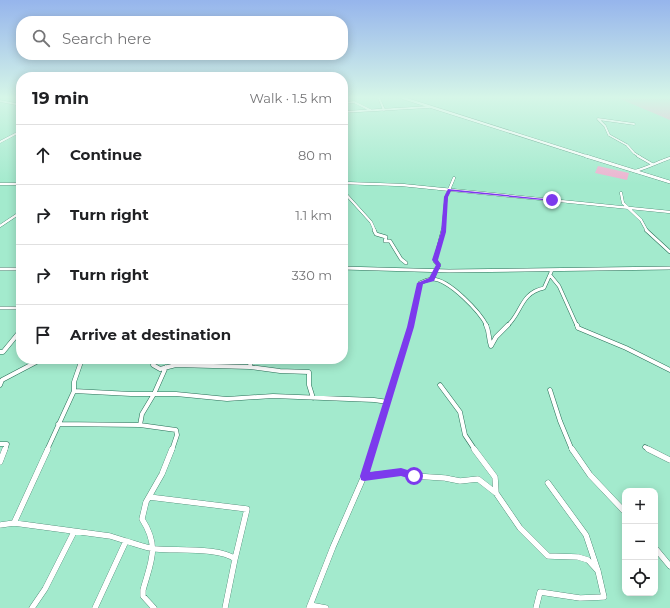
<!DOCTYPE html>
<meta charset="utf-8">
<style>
body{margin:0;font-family:Montserrat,sans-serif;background:#f6f6f6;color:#202124}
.controls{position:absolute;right:12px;bottom:12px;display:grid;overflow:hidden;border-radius:8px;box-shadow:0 2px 10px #0003}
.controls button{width:36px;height:36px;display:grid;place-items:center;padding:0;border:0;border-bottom:1px solid #e0e0e0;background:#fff;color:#202124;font:20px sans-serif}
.stop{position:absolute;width:12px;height:12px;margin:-9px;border:3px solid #7c3aed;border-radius:50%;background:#fff}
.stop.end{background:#7c3aed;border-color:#fff;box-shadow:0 1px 4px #0008}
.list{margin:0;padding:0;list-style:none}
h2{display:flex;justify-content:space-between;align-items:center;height:52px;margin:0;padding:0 16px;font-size:17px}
h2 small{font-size:13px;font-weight:400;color:#757577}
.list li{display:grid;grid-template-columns:26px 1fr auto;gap:12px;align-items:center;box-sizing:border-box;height:60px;padding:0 16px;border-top:1px solid #e0e0e0}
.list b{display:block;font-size:15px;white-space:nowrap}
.list em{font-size:13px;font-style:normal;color:#757577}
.icon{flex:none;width:22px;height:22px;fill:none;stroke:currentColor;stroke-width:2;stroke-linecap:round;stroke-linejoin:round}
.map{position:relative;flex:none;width:670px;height:608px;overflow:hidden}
.search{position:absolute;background:#fff;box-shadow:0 2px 10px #0003;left:16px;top:16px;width:332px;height:44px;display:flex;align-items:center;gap:10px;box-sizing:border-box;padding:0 14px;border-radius:16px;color:#757577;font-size:15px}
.panel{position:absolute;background:#fff;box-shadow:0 2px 10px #0003;left:16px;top:72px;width:332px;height:292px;border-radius:16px}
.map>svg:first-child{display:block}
.green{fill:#eeb2d0}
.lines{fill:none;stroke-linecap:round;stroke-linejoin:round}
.minor-far4-casing{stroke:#276e56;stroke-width:2.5}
.minor-far3-casing{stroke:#276e56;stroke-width:3}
.minor-far2-casing{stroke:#276e56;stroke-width:4}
.minor-far1-casing{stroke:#276e56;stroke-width:5}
.minor-casing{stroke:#276e56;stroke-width:6}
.major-far1-casing{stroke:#276e56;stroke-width:3}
.major-casing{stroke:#276e56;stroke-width:3.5}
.minor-far4{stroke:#fff;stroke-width:2}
.minor-far3{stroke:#fff;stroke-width:2.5}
.minor-far2{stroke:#fff;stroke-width:3}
.minor-far1{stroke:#fff;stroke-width:4}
.minor{stroke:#fff;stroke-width:5.5}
.major-far1{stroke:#fff;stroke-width:2.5}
.major{stroke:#fff;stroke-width:3}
.route{fill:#7c3aed}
</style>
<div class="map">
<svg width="670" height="608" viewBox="0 0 670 608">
<rect width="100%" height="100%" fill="#a3eacd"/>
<path class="green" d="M 618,98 L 670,98 L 670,120 Z
M 598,166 L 629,173 L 627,180 L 595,173 Z"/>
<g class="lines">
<g class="minor-far4-casing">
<path id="minor-far4" d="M 379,98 L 384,110
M 0,101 L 21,105
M 343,103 L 354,102 L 370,110
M 343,112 L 429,107
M 634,124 L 598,119 L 605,126 L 609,135 L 627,145 L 634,153 L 640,157
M 0,142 L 21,131"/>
</g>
<g class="minor-far3-casing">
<path id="minor-far3" d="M 638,156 L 652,164
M 635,171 C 647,168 658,162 670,158
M 343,183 L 402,185 L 670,212
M 0,184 L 21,184
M 343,191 L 371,222 L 375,231
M 621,193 L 623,203 L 641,220 L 647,231
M 0,226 L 21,212
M 443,231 L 446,197 L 454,178"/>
</g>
<g class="minor-far2-casing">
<path id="minor-far2" d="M 374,230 L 376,234 L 386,237 L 385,241 L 390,241 L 401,259 L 406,263
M 646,230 L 670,252
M 343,268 L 449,271 L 670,268
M 0,269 L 21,269
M 550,275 L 559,286 L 577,326
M 432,279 L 439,265 L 435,261 L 443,230
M 0,308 L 21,308
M 411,326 L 420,283 C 423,282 428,279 432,279 C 449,279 480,312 487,326
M 507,326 C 522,313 520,293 544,288 L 552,270"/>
</g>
<g class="minor-far1-casing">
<path id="minor-far1" d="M 486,325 C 490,333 488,338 491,346 L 496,337 L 508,325
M 577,325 L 578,328 L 626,348 L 670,370
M 0,352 L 3,352 L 21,330
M 154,359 L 153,365 L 160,369 L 176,365 L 250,367 L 280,371 L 309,372 L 309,385 L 313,398
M 250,367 L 251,359
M 0,385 L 2,380 L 42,359
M 440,385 L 460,412 L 465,435 L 475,450
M 550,390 L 560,421 L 572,450
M 74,391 L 131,394 L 176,394 L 227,399 L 273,396 L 374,400 L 388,402
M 58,424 L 140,425 L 176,430 L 177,435 L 172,450
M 140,425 L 142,414 L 154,394 L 166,367
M 0,444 L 7,444 L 5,450
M 645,447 L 650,450
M 47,450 L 74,391 L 74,382 L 82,359
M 372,450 L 411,325"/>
</g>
<g class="minor-casing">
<path id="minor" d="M 474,449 L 495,477 L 496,493
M 572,449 L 590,475 L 625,512
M 648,449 L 670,460
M 0,462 L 5,449
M 364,476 L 401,472 L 414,476 L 445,478 L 460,481 L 478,479 L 496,493 L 520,528 L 548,556 L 578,557 L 588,560 L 598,571
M 149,497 L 247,509 L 235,559
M 14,523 L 48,449
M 0,525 L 14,523 L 110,536 L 126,541
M 655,548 L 670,566
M 310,605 L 326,608
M 32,608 L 45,589 L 74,532
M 95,608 L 126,541 C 136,544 146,548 156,549 C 176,551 220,547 235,559 L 225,608
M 154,608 L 143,596 L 143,590 C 151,561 160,547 142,519 L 146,502 L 162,474 L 172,449
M 309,608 L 333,547 L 364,476 L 373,449
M 536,608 L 540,592 L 580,598 L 604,597 L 598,571 L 586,535 L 548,483"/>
</g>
<g class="major-far1-casing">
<path id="major-far1" d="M 403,98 L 589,157"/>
</g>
<g class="major-casing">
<path id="major" d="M 586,156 L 670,182"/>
</g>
<use href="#minor-far4" class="minor-far4"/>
<use href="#minor-far3" class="minor-far3"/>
<use href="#minor-far2" class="minor-far2"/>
<use href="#minor-far1" class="minor-far1"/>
<use href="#minor" class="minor"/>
<use href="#major-far1" class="major-far1"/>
<use href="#major" class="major"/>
</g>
<linearGradient id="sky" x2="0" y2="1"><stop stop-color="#96b5ec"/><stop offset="0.53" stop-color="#d6f6e8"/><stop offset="1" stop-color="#d6f6e8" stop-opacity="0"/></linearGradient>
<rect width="670" height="184" fill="url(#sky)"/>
<path class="route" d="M 448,189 L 555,200 L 552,201 L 451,191 L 448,197 L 446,232 L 438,260 L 441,265 L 434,281 L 423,284 L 414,327 L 370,472 L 401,468 L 417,473 L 418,476 L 417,479 L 414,480 L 401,476 L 364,481 L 361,480 L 360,476 L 407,327 L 417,283 L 429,278 L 436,265 L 432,260 L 441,232 L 444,197 Z"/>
</svg>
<div class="controls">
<button>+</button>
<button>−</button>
<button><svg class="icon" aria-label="locate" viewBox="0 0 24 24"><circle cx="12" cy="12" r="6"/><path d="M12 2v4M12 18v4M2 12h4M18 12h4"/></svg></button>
</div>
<div class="stop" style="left:414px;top:476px"></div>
<div class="stop end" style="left:552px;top:200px"></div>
<div class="search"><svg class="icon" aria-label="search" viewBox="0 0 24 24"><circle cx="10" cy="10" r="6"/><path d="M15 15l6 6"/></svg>Search here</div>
<section class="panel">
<h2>19 min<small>Walk · 1.5 km</small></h2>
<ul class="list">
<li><svg class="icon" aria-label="ahead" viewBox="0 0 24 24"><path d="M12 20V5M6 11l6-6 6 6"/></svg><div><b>Continue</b></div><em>80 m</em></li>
<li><svg class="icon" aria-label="right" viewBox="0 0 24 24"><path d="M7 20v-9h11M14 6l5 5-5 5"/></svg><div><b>Turn right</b></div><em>1.1 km</em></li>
<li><svg class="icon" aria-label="right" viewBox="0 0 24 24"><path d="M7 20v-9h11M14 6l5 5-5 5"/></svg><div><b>Turn right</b></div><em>330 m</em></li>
<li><svg class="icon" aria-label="arrive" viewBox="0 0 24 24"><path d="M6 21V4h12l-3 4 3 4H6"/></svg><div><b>Arrive at destination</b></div></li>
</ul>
</section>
</div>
